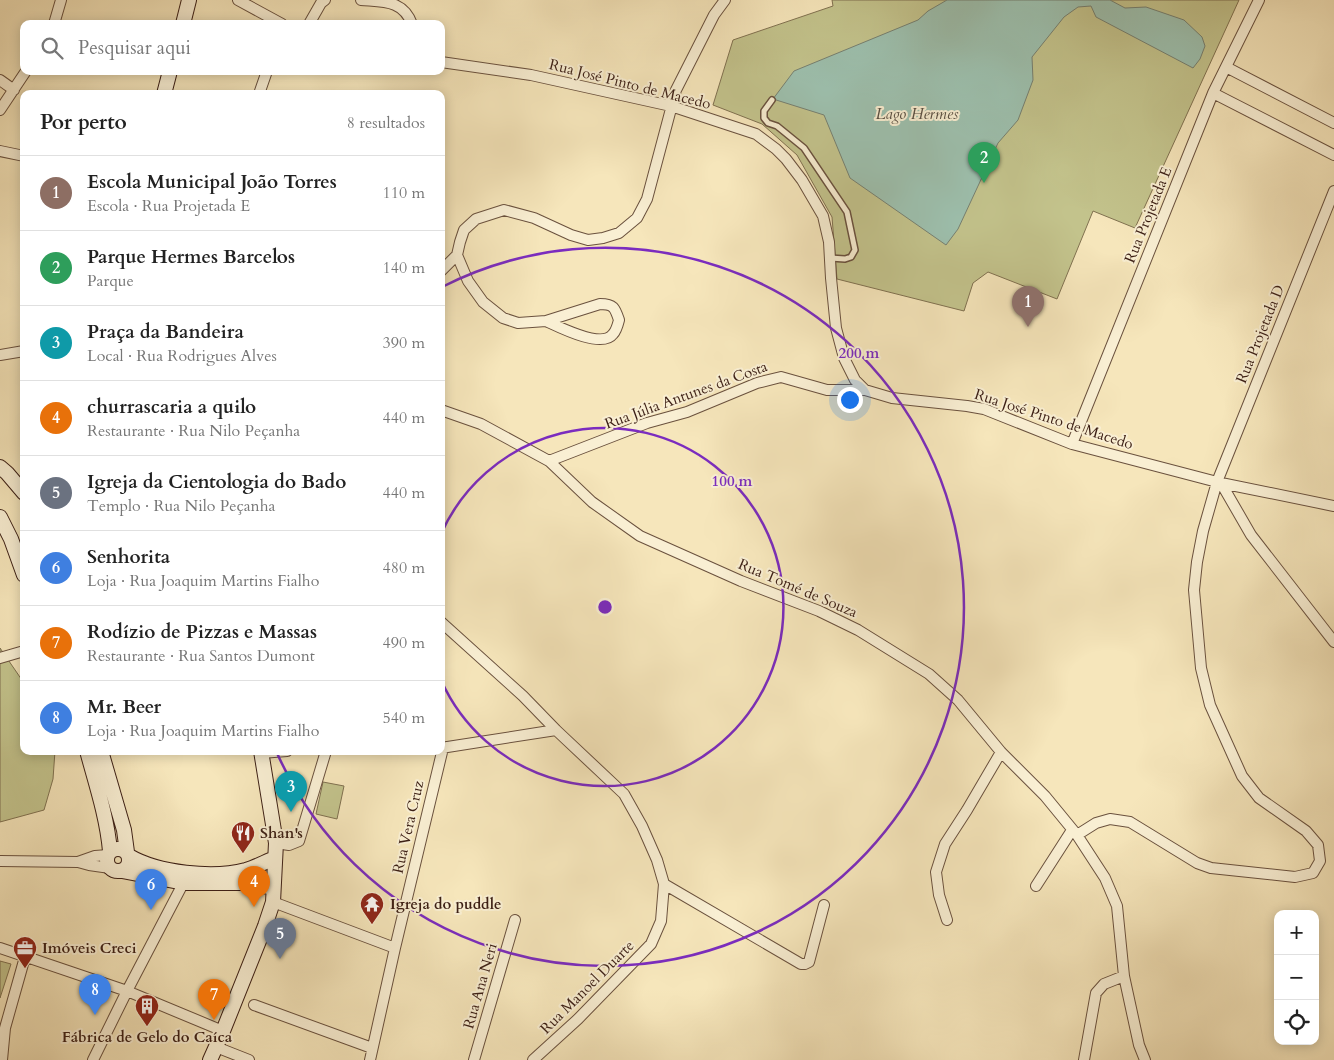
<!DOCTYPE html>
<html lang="pt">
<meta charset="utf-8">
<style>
body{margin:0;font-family:Cardo,serif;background:#f6f6f6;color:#222}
.controls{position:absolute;right:15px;bottom:15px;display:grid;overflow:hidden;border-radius:10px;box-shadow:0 2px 12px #0003}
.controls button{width:45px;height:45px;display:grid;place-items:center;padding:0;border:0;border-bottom:1px solid #e0e0e0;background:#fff;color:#222;font:25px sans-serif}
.you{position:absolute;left:849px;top:399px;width:18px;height:18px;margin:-12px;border:4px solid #fff;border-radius:50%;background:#1a73e8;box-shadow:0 0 0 8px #1a73e833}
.badge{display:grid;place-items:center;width:32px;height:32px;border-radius:50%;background:#8f2418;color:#fff;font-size:16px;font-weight:700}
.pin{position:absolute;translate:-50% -41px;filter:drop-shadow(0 1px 2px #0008)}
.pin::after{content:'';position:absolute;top:26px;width:18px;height:15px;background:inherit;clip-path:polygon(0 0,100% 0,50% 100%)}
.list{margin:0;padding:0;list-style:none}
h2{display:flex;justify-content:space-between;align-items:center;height:65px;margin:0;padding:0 20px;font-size:21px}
h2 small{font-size:16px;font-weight:400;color:#767676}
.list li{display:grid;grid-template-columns:32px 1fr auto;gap:15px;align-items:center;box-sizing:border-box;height:75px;padding:0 20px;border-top:1px solid #e0e0e0}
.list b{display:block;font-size:19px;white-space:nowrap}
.list p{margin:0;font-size:16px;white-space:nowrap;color:#767676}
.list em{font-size:16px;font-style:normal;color:#767676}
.icon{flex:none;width:28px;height:28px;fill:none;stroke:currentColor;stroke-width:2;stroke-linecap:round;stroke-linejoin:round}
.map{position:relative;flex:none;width:1334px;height:1060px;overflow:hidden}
.search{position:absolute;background:#fff;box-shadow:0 2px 12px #0003;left:20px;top:20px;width:425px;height:55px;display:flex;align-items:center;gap:12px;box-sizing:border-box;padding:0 18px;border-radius:10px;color:#767676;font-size:19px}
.panel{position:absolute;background:#fff;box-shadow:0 2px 12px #0003;left:20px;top:90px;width:425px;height:665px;border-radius:10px}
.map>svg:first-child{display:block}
.green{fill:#c3c38c;stroke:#807150}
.water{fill:#9dc0ae;stroke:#768071}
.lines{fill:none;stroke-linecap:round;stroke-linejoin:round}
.lane-casing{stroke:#6a513e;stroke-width:8}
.street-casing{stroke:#6a513e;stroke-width:12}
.secondary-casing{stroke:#3c1f15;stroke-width:16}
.lane{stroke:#f9efd3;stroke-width:5}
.street{stroke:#f9efd3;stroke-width:10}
.secondary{stroke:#f9efd3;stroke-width:14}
.ring{fill:none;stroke:#7b2cbf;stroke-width:2.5}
.labels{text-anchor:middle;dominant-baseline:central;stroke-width:4;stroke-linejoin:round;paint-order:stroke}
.street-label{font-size:15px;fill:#3c1f15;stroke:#f9efd3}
.poi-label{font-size:15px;font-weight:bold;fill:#3c1f15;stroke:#f9efd3;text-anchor:start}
.water-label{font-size:16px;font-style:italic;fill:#594f43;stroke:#f9efd3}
.centre{fill:#7b2cbf;stroke:#f9efd3;stroke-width:2.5}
.ring-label{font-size:15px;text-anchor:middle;font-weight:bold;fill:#7b2cbf;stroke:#f9efd3;stroke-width:4;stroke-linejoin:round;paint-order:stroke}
</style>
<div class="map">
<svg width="1334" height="1060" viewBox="0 0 1334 1060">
<rect width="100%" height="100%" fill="#f6e6bb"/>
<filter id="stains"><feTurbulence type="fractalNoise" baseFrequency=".004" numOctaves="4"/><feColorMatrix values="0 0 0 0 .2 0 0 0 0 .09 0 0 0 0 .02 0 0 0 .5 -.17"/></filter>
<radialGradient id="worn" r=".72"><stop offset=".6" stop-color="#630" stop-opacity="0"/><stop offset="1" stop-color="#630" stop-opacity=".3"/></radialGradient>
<path class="green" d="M 832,0 L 1239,0 L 1135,228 L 1093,211 L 1057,299 L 988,272 L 973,283 L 964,311 L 837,279 L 832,217 L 797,155 L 762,124 L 713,105 L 733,40 L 833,6 Z
M 0,648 L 24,683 L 24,751 L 55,751 L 53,779 L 44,810 L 0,822 Z
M 323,782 L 344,786 L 337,819 L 316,814 Z
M 0,961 L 11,964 L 0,998 Z"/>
<path class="water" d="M 947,0 L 1110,0 L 1125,8 L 1146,7 L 1184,20 L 1202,37 L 1205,46 L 1200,59 L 1193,68 L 1096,17 L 1091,6 L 1078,7 L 1064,17 L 1032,57 L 1033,80 L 1018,120 L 998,143 L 958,229 L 946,245 L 850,178 L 824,115 L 773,99 L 794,71 L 918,20 L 928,11 Z"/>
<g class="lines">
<g class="lane-casing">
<path id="lane" d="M 772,100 L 764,111 L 764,118 L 768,123 L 777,126 L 804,148 L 847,212 L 855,250 L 851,257 L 845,259 L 830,258"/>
</g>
<g class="street-casing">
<path id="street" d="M 238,0 L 282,24
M 361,0 C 384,2 403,0 412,24
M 54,24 L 61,0
M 309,24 L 321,3 L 325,0
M 441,62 L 531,75 L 671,106 L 756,134 L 776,149 L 786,159 L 802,180 L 823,216 L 829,242 L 831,278 L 836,328 L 844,358 L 855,380 L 865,390 L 892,398 L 967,406 L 984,409 L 1072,444 L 1221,483 L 1334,506
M 1226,67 L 1334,123
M 0,80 L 14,90
M 1213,93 L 1334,155
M 259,94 L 267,71
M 0,110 L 26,71
M 0,151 L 24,156
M 441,271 L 457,255
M 546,321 C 559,327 602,349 613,334 C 616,331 618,324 619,320 C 615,308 614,304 600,304 L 546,321 L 518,323 L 503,318 L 483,302 L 468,281 L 457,255 L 460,242 L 464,230 L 476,219 L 504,210 L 534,218 L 571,235 L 588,240 L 603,238 L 619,233 L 637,218 L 647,199 L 676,90 L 714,15 L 725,0
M 0,355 L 24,351
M 441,410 L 481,424 L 549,461 L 592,502 L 640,536 L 741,581 L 819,611 L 858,630 L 929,674 L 958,700 L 1001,752 L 1045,796 L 1077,835 L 1105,878 L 1117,906 L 1124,976 L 1139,1045 L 1145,1060
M 1072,444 L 1213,93 L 1259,0
M 549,461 L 647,423 L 687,412 L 757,383 L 781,377 L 827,390 L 865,390
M 1221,483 L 1251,535 L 1334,642
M 441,622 L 523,696 L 556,730 L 624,794 L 642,826 L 657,860 L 664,884 L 661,921 L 651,944 L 578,1019 L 533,1060
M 0,658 L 24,651
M 441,748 L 556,730
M 261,753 L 287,751
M 1077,835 L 1096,823 L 1110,819 L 1130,822 L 1197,863 L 1211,868 L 1295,877 L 1313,873 L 1320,861 L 1318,845 L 1306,831 L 1259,798 L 1242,776 L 1210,705 L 1201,668 L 1194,590 L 1197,562 L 1203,531 L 1217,482 L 1334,191
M 276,843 L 289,845 L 299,841 L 326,751
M 0,861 L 78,862 L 89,865 L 110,868
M 78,862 L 95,856 L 108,855
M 664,884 L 801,964 L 805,964 L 809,962 L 824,905
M 1036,886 L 1072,830
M 273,902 L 395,948
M 947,920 L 939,895 L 936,872 L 945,844 L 967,810 L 1001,752
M 0,948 L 127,991 L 223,1031
M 254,1005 L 372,1048
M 216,1047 L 249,1060
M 2,1060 L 5,1028 L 25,957
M 93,1060 L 127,991 L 186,878
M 370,1060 L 395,948 L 443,748
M 474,1060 L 515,920
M 1084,1060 L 1096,993 L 1104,984 L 1124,976"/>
</g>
<g class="secondary-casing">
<path id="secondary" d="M 183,24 L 189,0
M 164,94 L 170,71
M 0,467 L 7,473 L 24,493
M 0,517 L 11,539 L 24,575
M 87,751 C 96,784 107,817 110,851
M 101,751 L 124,830 L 127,852
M107 860a11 11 0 1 1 22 0a11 11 0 1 1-22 0Z
M 129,856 C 158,873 213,879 246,870 C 256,867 265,862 275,858
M 122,871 L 184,883 L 248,883 L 273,888
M 210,1060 L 223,1031 L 265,926 L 273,902 L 276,843 L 261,751"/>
</g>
<use href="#lane" class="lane"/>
<use href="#street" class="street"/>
<use href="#secondary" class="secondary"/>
</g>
<g class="ring">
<path d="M441 534A179 179 0 1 1 441 680"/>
<path d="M442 287A359 359 0 1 1 277 753"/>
</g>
<defs>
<g id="restaurant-pin" transform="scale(1.25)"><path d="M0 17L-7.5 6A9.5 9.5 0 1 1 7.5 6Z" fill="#8f2418" stroke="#f9efd3"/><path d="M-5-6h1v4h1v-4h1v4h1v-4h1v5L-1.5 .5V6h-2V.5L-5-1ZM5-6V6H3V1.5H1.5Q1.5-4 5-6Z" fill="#fff"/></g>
<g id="temple-pin" transform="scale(1.25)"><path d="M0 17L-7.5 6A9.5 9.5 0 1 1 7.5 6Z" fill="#8f2418" stroke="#f9efd3"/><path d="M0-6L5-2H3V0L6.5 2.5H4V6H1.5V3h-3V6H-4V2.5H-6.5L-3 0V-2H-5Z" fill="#fff"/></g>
<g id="office-pin" transform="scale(1.25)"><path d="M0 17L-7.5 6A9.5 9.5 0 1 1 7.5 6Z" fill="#8f2418" stroke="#f9efd3"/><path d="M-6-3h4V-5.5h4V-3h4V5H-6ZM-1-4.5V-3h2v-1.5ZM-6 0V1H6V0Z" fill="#fff"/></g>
<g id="building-pin" transform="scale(1.25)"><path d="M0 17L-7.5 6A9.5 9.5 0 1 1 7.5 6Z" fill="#8f2418" stroke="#f9efd3"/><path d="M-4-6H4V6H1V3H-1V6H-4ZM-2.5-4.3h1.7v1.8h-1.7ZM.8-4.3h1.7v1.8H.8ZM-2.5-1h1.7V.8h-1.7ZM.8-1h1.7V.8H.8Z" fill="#fff"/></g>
</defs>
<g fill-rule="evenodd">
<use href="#restaurant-pin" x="243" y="833"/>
<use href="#temple-pin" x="372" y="904"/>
<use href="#office-pin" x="25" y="948"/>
<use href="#building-pin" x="147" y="1006"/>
</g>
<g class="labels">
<g class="street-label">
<text transform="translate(630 84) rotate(14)">Rua José Pinto de Macedo</text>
<text transform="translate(1148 215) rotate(-68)">Rua Projetada E</text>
<text transform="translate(1260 334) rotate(-68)">Rua Projetada D</text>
<text transform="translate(686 395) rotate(-20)">Rua Júlia Antunes da Costa</text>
<text transform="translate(1054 419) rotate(18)">Rua José Pinto de Macedo</text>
<text transform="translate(798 588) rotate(23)">Rua Tomé de Souza</text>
<text transform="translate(408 827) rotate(-77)">Rua Vera Cruz</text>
<text transform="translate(480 986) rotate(-74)">Rua Ana Neri</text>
<text transform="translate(587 987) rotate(-45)">Rua Manoel Duarte</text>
</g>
<g class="poi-label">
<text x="260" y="833">Shan's</text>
<text x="390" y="904">Igreja do puddle</text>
<text x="42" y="948">Imóveis Creci</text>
<text x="147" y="1037" text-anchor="middle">Fábrica de Gelo do Caíca</text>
</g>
<g class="water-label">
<text x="917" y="114">Lago Hermes</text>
</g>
</g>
<circle cx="605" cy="607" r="8" class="centre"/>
<g class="ring-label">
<text x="859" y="358">200 m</text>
<text x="732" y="486">100 m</text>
</g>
<rect width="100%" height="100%" filter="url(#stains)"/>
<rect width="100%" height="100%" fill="url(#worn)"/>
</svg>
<div class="controls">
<button>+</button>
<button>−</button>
<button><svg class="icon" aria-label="locate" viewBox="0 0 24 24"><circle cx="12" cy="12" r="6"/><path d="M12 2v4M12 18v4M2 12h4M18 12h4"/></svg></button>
</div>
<div class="you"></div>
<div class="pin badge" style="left:1028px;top:327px;background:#8d6e63">1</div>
<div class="pin badge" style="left:984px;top:183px;background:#2e9e5b">2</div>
<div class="pin badge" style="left:291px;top:812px;background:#0f9aa8">3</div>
<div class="pin badge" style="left:254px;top:907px;background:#e8710a">4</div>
<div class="pin badge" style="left:280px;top:959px;background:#6b7280">5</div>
<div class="pin badge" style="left:151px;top:910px;background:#3f7fe0">6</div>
<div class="pin badge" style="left:214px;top:1020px;background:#e8710a">7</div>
<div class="pin badge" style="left:95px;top:1015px;background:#3f7fe0">8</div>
<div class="search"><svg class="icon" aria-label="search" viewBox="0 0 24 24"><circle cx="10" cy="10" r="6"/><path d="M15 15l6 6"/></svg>Pesquisar aqui</div>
<section class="panel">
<h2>Por perto<small>8 resultados</small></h2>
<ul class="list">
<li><span class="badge" style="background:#8d6e63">1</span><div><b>Escola Municipal João Torres</b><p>Escola · Rua Projetada E</p></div><em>110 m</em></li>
<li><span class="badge" style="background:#2e9e5b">2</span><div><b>Parque Hermes Barcelos</b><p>Parque</p></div><em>140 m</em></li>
<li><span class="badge" style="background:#0f9aa8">3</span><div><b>Praça da Bandeira</b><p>Local · Rua Rodrigues Alves</p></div><em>390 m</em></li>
<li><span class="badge" style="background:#e8710a">4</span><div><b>churrascaria a quilo</b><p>Restaurante · Rua Nilo Peçanha</p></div><em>440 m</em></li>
<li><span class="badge" style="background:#6b7280">5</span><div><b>Igreja da Cientologia do Bado</b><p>Templo · Rua Nilo Peçanha</p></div><em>440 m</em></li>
<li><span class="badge" style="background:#3f7fe0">6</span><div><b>Senhorita</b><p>Loja · Rua Joaquim Martins Fialho</p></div><em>480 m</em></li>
<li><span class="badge" style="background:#e8710a">7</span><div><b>Rodízio de Pizzas e Massas</b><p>Restaurante · Rua Santos Dumont</p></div><em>490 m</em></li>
<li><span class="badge" style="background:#3f7fe0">8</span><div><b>Mr. Beer</b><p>Loja · Rua Joaquim Martins Fialho</p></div><em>540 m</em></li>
</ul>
</section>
</div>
